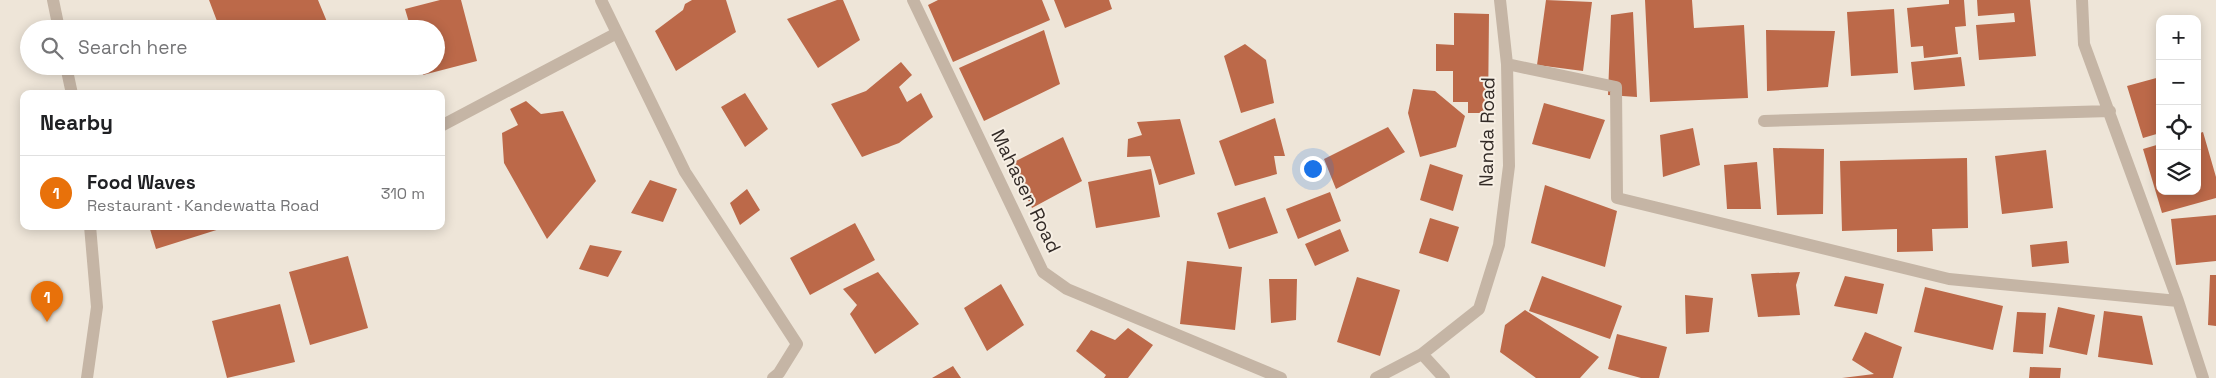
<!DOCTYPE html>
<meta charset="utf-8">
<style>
body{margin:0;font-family:"Space Grotesk",sans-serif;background:#f6f6f6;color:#202124}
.controls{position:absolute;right:15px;top:15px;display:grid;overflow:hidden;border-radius:10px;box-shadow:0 2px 12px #0003}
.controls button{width:45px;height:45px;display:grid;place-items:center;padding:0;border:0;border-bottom:1px solid #e0e0e0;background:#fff;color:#202124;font:25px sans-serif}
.you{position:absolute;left:1312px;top:168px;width:18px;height:18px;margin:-12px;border:4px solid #fff;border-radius:50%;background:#1a73e8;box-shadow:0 0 0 8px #1a73e833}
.badge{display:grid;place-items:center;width:32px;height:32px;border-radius:50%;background:#111827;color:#fff;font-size:16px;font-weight:700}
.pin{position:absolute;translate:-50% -41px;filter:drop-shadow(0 1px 2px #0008)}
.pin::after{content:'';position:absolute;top:26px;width:18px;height:15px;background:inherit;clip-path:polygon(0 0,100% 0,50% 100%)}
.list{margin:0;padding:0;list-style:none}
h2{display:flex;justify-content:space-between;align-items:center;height:65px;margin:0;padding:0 20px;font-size:21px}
h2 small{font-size:16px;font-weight:400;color:#757577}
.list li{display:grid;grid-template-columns:32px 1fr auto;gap:15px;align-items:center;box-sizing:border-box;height:75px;padding:0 20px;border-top:1px solid #e0e0e0}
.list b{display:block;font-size:19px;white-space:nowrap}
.list p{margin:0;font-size:16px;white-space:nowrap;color:#757577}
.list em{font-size:16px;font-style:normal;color:#757577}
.icon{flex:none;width:28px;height:28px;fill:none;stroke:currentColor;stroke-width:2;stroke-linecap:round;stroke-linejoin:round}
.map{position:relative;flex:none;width:2216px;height:378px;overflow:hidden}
.search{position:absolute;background:#fff;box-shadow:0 2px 12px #0003;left:20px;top:20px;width:425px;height:55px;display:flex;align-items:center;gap:12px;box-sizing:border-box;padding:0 18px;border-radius:28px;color:#757577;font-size:19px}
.panel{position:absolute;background:#fff;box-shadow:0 2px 12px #0003;left:20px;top:90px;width:425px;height:140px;border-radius:10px}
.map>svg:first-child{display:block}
.building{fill:#bc6949}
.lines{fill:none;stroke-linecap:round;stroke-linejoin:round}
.minor{stroke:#c5b5a5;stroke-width:12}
.tertiary{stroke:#c5b5a5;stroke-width:12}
.labels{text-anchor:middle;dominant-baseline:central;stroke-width:4;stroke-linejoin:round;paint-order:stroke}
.street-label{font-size:19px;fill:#322a26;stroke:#f7efe4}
</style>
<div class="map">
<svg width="2216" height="378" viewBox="0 0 2216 378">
<rect width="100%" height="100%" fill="#eee5d8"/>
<path class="building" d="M 209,0 L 318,0 L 330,29 L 220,29 Z
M 440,0 L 461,0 L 477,61 L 423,75 L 421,66 L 436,66 L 436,29 L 411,29 L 405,9 Z
M 692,0 L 726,0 L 736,32 L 676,71 L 655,31 L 683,10 L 685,4 Z
M 837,0 L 843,0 L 860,40 L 818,68 L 787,19 Z
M 938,0 L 1042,0 L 1050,20 L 953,62 L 928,5 Z
M 1054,0 L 1109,0 L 1112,9 L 1065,28 Z
M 1546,0 L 1592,2 L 1583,71 L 1537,65 Z
M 1645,0 L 1692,0 L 1694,28 L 1744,25 L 1748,98 L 1650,102 Z
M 1949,0 L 1964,0 L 1966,26 L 1955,27 L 1958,54 L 1924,58 L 1923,46 L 1911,47 L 1907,8 L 1949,4 Z
M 1977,0 L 2030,0 L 2036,56 L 1979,60 L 1976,25 L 2015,22 L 2014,13 L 1978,16 Z
M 1894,9 L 1898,73 L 1851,76 L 1847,12 Z
M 1633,12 L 1637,97 L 1608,95 L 1611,15 Z
M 1454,13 L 1489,14 L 1488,113 L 1468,113 L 1468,102 L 1453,102 L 1453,71 L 1436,71 L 1436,44 L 1454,45 Z
M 1044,30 L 1060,84 L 984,121 L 959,68 Z
M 1766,30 L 1835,31 L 1828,87 L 1767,91 Z
M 1245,44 L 1266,60 L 1274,103 L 1241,113 L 1224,56 Z
M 1961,57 L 1965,86 L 1914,90 L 1911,62 Z
M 901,62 L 912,75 L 899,87 L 907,102 L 921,93 L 933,117 L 899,143 L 862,157 L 831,104 L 866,91 Z
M 2160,77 L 2160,133 L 2143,138 L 2127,86 Z
M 1413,89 L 1435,91 L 1465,116 L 1456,147 L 1420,157 L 1408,113 Z
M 745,93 L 768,129 L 745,147 L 721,107 Z
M 526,101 L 541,114 L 563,111 L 596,181 L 547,239 L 504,163 L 502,133 L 518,125 L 510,109 Z
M 1544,103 L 1605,120 L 1590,159 L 1532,144 Z
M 1275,118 L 1285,156 L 1274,156 L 1277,174 L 1235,186 L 1219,141 Z
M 1180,119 L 1195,174 L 1159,185 L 1150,156 L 1127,157 L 1128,139 L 1142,135 L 1137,122 Z
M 1388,127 L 1405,152 L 1336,189 L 1324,159 Z
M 1693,128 L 1700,165 L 1663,177 L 1660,135 Z
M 2203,132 L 2216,177 L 2216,198 L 2162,213 L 2143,149 L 2160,144 L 2160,191 L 2197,191 L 2197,134 Z
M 1063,137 L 1082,181 L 1032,208 L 1010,164 Z
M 1773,148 L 1824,149 L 1823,214 L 1777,215 Z
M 2046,150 L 2053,208 L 2002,214 L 1995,156 Z
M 1967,158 L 1968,228 L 1932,229 L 1933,251 L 1897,252 L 1897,229 L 1842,231 L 1840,161 Z
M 1757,162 L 1761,209 L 1727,209 L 1724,165 Z
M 1430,164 L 1463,175 L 1453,211 L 1420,200 Z
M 1151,169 L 1160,217 L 1096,228 L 1088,182 Z
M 650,180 L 677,189 L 663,222 L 631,213 Z
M 1545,185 L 1617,211 L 1605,267 L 1531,243 Z
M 747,189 L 760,210 L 740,225 L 730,203 Z
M 1330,192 L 1341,221 L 1298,239 L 1286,209 Z
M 1265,197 L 1278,233 L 1229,249 L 1217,213 Z
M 2216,215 L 2216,261 L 2176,265 L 2171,219 Z
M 1430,218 L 1459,227 L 1448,262 L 1419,253 Z
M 855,223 L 875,260 L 810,295 L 790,258 Z
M 149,226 L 226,226 L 226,227 L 156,249 Z
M 1340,229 L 1349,251 L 1315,266 L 1305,244 Z
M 2067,241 L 2069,263 L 2032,267 L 2030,245 Z
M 590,245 L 622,251 L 608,277 L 579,269 Z
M 348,256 L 368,328 L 310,345 L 289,272 Z
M 1187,261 L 1242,267 L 1235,330 L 1180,324 Z
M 878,272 L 919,324 L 875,354 L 850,314 L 857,305 L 843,289 Z
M 1800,272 L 1796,285 L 1800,315 L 1758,317 L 1751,274 Z
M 2210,275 L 2216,275 L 2216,326 L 2208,325 Z
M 1542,276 L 1622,306 L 1610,339 L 1529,311 Z
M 1845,276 L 1884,284 L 1877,314 L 1834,306 Z
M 1357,277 L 1400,290 L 1380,356 L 1337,342 Z
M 1269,279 L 1297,279 L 1296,320 L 1271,323 Z
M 1001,284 L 1024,325 L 987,351 L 964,308 Z
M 1925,287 L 2003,306 L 1993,350 L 1914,332 Z
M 1685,295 L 1713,298 L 1709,332 L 1686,334 Z
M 280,304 L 295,362 L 227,378 L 212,321 Z
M 2058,307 L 2095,315 L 2087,355 L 2049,347 Z
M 1525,310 L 1599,357 L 1580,378 L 1536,378 L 1500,352 L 1505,325 Z
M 2104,311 L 2142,316 L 2153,365 L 2098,357 Z
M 2017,312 L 2046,313 L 2043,354 L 2013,352 Z
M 1128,328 L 1153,345 L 1128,378 L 1104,378 L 1106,375 L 1076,351 L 1091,330 L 1115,340 Z
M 1865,332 L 1902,347 L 1893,378 L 1842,378 L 1874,374 L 1852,360 Z
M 1617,334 L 1667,347 L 1659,378 L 1641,378 L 1608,369 Z
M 953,366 L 961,378 L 932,378 Z
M 2030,367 L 2061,368 L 2060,378 L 2029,378 Z"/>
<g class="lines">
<path class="minor" d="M 601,0 L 685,172 L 797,344 L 779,373 L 773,378
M 913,0 L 1043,272 L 1067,289 L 1281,378
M 2082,0 L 2084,44 L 2178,301 L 2203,378
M 1507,64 L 1616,87 L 1617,198 L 1949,279 L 2178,301
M 1764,121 L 2110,111
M 441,126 L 617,33
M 1422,354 L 1444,378
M 1376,378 L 1422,354 L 1479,309 L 1499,245 L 1509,166 L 1507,64 L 1500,0"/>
<path class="tertiary" d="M 53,0 L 59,29
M 66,66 L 72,94
M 87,378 L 97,307 L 90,226"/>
</g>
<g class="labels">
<g class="street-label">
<text transform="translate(1487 132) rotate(-89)">Nanda Road</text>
<text transform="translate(1026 191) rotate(64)">Mahasen Road</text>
</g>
</g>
</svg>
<div class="controls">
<button>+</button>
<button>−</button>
<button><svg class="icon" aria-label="locate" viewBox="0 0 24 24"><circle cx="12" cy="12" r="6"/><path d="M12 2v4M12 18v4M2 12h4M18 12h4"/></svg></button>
<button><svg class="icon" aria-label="layers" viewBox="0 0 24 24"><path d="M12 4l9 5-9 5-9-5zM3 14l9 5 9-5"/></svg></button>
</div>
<div class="you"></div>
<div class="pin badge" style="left:47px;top:322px;background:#e8710a">1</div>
<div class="search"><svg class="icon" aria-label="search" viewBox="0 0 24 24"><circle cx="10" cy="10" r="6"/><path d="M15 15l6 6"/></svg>Search here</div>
<section class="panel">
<h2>Nearby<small></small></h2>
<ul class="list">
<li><span class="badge" style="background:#e8710a">1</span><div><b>Food Waves</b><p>Restaurant · Kandewatta Road</p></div><em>310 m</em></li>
</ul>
</section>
</div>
